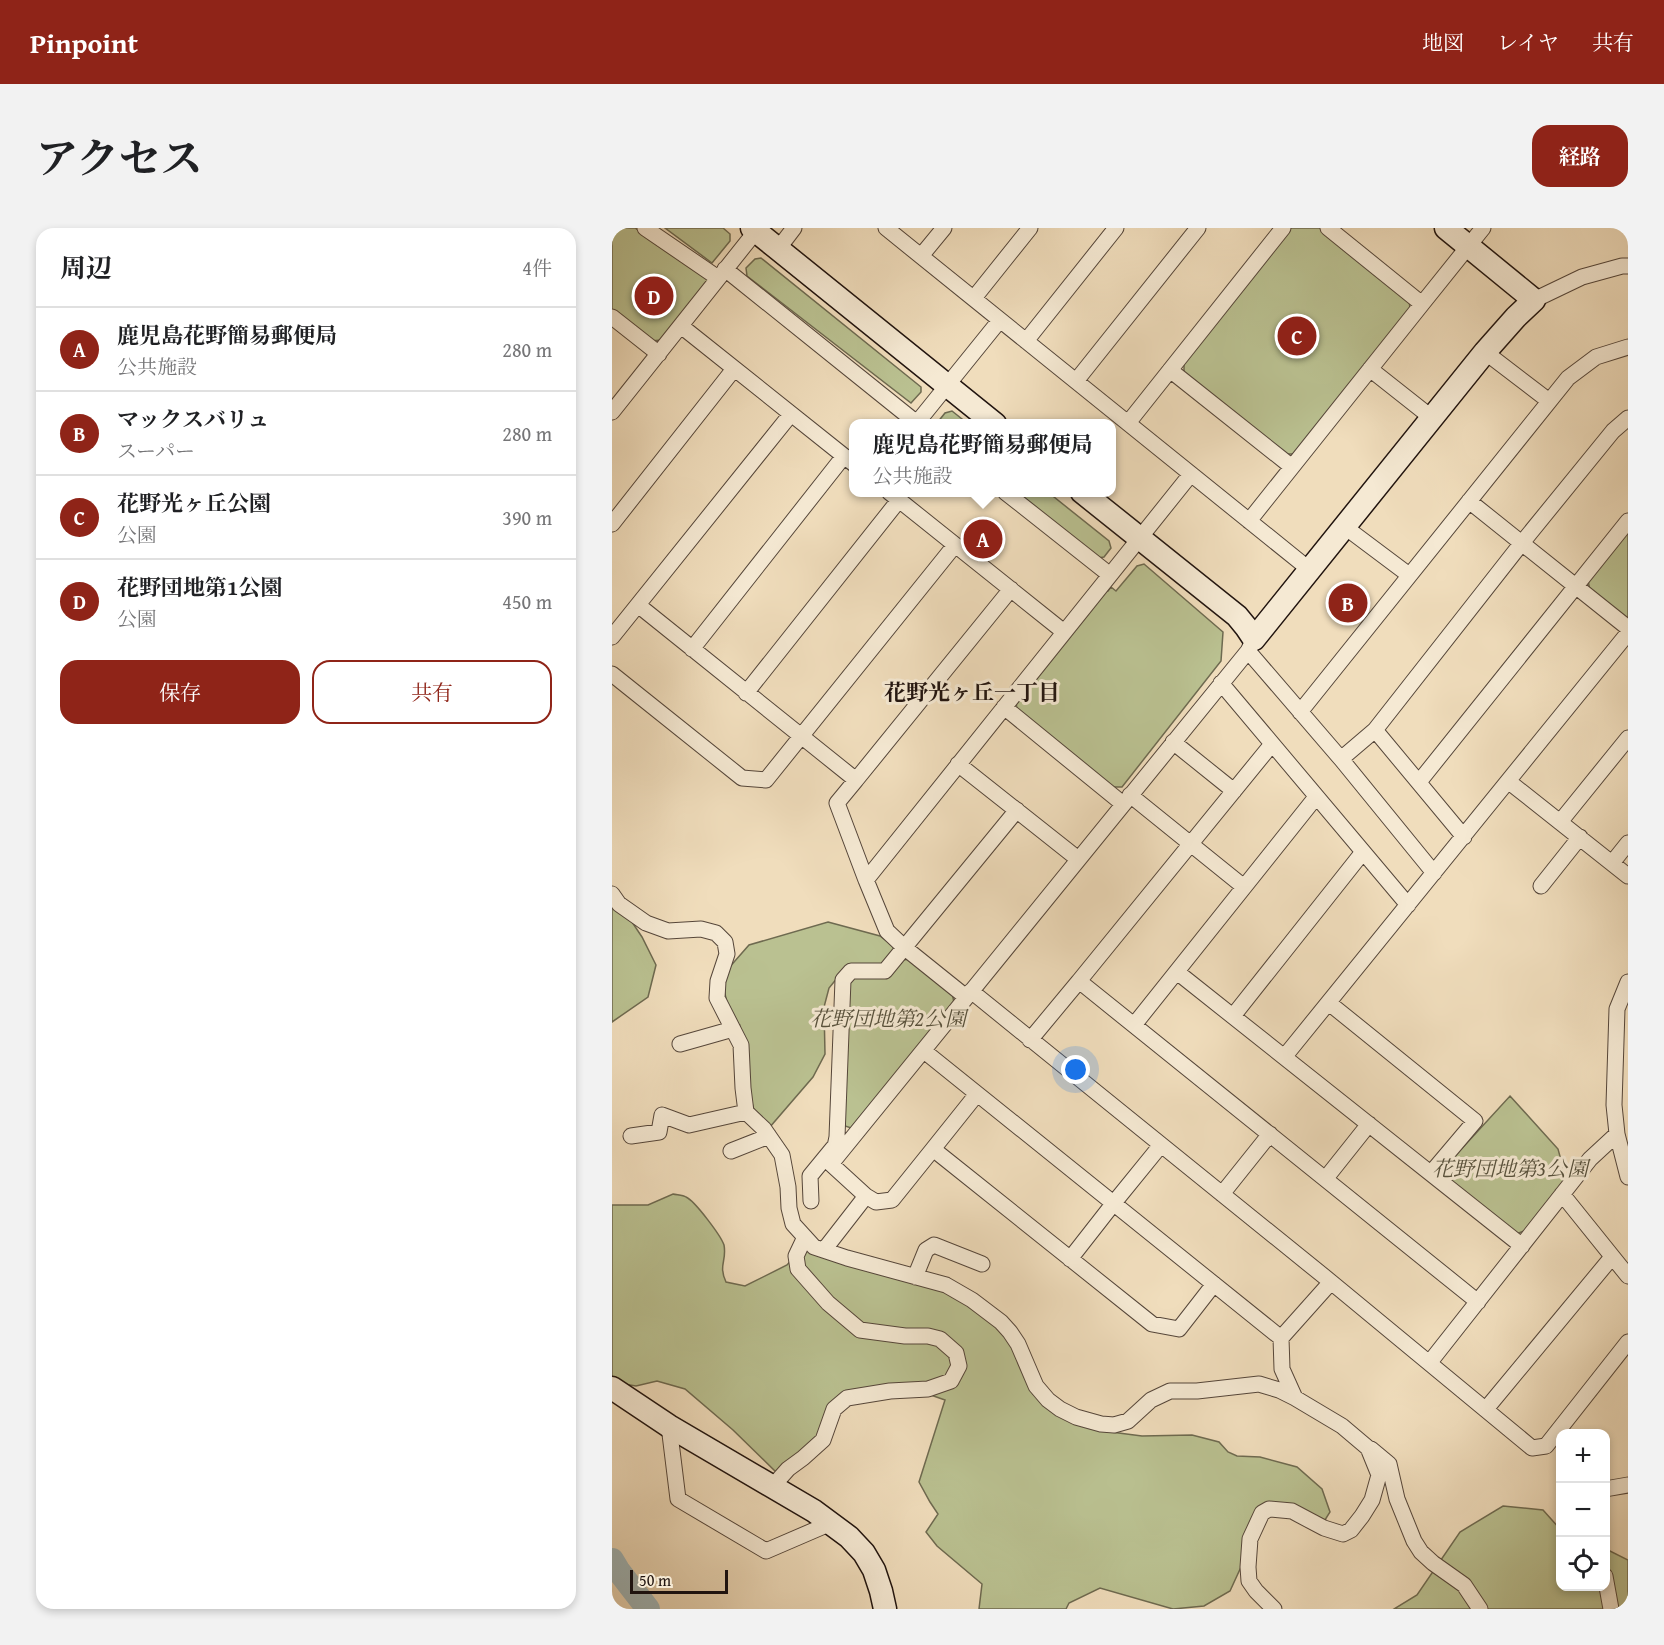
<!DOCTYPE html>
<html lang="ja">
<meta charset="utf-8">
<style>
body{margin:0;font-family:"Gentium Book Plus","Noto Serif JP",serif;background:#f2f2f2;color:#202124}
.controls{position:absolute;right:18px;bottom:18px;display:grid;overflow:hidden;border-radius:12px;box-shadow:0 3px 9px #0003}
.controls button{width:54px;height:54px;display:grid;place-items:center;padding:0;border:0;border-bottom:2px solid #e0e0e0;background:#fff;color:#202124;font:30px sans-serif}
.scale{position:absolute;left:18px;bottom:15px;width:98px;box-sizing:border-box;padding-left:6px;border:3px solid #21140f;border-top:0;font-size:16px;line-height:21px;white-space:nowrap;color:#21140f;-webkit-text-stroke:4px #f5e9d3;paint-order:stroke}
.you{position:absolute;left:464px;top:842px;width:21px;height:21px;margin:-15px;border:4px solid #fff;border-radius:50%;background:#1a73e8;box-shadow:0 0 0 9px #1a73e833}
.badge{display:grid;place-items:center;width:39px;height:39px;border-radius:50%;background:#8f2418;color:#fff;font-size:20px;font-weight:700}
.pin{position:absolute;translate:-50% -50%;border:3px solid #fff;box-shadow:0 2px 6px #0006}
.popup{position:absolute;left:237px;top:191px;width:267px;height:78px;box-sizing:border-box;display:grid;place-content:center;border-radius:12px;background:#fff;filter:drop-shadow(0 2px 4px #0005);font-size:20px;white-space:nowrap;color:#757577}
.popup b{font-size:22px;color:#202124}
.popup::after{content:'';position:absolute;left:50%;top:100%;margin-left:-12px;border:12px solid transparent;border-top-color:#fff}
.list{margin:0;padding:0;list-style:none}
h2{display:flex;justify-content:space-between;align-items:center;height:78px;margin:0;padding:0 24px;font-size:26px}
h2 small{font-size:20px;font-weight:400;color:#757577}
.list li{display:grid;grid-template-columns:39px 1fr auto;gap:18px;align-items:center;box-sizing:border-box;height:84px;padding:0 24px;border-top:2px solid #e0e0e0}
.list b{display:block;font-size:22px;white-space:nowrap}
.list p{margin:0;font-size:20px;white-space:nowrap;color:#757577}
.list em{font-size:20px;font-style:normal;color:#757577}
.actions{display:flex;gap:12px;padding:18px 24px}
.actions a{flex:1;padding:14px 0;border:2px solid #8f2418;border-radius:18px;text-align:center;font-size:21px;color:#8f2418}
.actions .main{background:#8f2418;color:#fff}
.icon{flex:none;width:33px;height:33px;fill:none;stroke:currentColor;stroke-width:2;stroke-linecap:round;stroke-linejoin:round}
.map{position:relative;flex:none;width:1016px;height:1381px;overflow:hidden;border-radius:18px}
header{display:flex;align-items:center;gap:36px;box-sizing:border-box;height:84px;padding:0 30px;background:#8f2418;color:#fff}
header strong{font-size:28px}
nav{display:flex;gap:33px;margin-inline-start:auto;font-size:21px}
.intro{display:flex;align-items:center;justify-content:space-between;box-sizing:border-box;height:144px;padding:0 36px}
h1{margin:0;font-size:42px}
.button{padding:15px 27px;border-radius:18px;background:#8f2418;color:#fff;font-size:21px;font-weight:700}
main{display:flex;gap:36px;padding:0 36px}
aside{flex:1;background:#fff;border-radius:18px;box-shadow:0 3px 9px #0003}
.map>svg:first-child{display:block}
.green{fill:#bac191;stroke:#6e6a50;stroke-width:1.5}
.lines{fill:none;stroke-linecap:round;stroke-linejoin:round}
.river{stroke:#a0b8bc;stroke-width:24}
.street-casing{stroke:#55463a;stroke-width:17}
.secondary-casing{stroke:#21140f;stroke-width:25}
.street{stroke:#f5e9d3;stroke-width:15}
.secondary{stroke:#f5e9d3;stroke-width:22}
.labels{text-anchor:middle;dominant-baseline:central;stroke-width:6;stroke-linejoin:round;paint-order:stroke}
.park-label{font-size:21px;font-style:italic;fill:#57513c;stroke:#f5e9d3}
.neighbourhood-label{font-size:22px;font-weight:bold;fill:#21140f;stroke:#f5e9d3}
</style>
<header>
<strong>Pinpoint</strong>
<nav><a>地図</a><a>レイヤ</a><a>共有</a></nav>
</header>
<div class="intro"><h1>アクセス</h1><a class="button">経路</a></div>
<main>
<aside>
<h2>周辺<small>4件</small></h2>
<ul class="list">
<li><span class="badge">A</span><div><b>鹿児島花野簡易郵便局</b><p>公共施設</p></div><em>280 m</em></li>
<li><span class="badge">B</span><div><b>マックスバリュ</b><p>スーパー</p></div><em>280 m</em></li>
<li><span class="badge">C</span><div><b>花野光ヶ丘公園</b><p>公園</p></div><em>390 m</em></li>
<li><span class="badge">D</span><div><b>花野団地第1公園</b><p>公園</p></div><em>450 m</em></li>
</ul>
<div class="actions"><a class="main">保存</a><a>共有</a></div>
</aside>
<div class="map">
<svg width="1016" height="1381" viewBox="0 0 1016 1381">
<rect width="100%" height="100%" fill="#f0ddbc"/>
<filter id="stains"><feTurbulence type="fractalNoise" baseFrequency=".00333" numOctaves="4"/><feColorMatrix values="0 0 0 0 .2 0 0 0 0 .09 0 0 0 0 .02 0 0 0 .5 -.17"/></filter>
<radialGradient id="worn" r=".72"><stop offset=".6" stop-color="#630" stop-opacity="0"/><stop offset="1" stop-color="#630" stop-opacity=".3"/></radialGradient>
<path class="green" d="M 0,0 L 23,0 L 95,48 L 96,54 L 50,112 L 38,113 L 0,82 Z
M 53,0 L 111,0 L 118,6 L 118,13 L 100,35 Z
M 679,0 L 708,0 L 797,71 L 798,81 L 683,226 L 674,226 L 572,144 L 572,135 Z
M 149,30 L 309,159 L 309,164 L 299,175 L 135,48 L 134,40 L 143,31 Z
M 340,183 L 355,195 L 325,195 L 333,185 Z
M 404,265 L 437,265 L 497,313 L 499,320 L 492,329 L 486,330 Z
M 1016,304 L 1016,389 L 1012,390 L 978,363 L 976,352 Z
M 532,336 L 611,404 L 609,433 L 510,559 L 500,559 L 405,483 L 404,473 L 492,363 L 496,363 L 499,359 L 504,363 L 525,338 Z
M 0,677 L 20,694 L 30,709 L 44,737 L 36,769 L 0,794 Z
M 216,694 L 268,708 L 281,718 L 281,727 L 270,738 L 226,749 L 217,760 L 212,779 L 213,826 L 201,849 L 157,900 L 142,882 L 138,868 L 112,762 L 115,742 L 137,717 Z
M 299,731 L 340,764 L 342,775 L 239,900 L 230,897 L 235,754 L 241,748 L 290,732 Z
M 898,868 L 946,921 L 954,950 L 912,1003 L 904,1006 L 833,949 L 832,940 Z
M 61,966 C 65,967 71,967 74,969 C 83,973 109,1008 112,1017 C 115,1033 106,1037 114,1054 L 133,1058 L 175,1037 L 190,1020 L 342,1066 L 396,1109 L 421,1166 L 499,1204 L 530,1208 L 580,1207 L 607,1214 L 616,1224 L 625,1228 L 648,1229 L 685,1239 L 710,1261 L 718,1284 L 713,1292 L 649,1280 L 629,1339 L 618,1363 L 592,1378 L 561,1381 L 488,1360 L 457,1375 L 454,1381 L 367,1381 L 370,1356 L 325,1318 L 314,1304 L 326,1286 L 318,1274 L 307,1254 L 333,1172 L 296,1159 L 241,1168 L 203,1215 L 164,1244 L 121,1202 L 73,1161 L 45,1153 L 24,1158 L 6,1155 L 0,1150 L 0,977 L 36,977 Z
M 891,1278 L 931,1282 L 948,1301 L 948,1358 L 993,1358 L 994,1321 L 1016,1332 L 1016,1381 L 782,1381 L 805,1367 L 848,1304 Z"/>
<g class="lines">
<path class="river" d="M 0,1332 L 6,1342 L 36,1381"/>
<g class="street-casing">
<path id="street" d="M 33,0 L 106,50
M 274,0 L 698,342
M 716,0 L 810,76 L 871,0
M 166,21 L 182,0
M 309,28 L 332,0
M 113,41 L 306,196
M 362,70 L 418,0
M 922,72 L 970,49 L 1010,38 L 1016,38
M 0,89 L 47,126
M 69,98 L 242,236
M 414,113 L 504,0
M 873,124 L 937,173
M 758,141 L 820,190
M 558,142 L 680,239
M 464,153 L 586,0
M 0,184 L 144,3
M 516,195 L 671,0
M 304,196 L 388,92
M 277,264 L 452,404
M 393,264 L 498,347
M 857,273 L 1016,400
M 637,293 L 810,76
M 0,296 L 122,141
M 733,299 L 797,347
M 26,377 L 244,552 L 225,575 L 254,652 L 275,703 L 293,720 L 354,769
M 0,409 L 179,186
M 80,421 L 232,228
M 636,423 L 729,531 L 822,645
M 0,446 L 130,550 L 154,552 L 343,317
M 609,455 L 796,677
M 134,465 L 287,272
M 392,479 L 511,576
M 688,484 L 956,150 L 984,129 L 1016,119
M 763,502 L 852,609
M 561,514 L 622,563
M 729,531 L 763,502 L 909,316 L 1001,203 L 1016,190
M 346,536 L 466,631
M 244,552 L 399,361
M 896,553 L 1016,648
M 807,554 L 1016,293
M 518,567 L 632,659
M 948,594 L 1016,510
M 1000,635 L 1016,615
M 254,652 L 579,246
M 929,658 L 968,609
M 0,666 L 7,676 L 34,695 L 56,703 L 89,701 L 104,705 L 113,714 L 115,726 L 106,753 L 105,770 L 129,817 L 131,860 L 134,884 L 152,901 L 170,927 L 176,959 L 177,980 L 181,996 L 202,1019 L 235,1030 L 334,1057 L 360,1072 L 389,1094 L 398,1104 L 406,1116 L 424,1158 L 436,1172 L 448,1181 L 464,1189 L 489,1196 L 502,1197 L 516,1193 L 539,1172 L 558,1163 L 585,1163 L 647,1156 L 667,1162 L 683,1170 L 730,1198 L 756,1220 L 767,1247 L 760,1272 L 750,1288 L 739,1302 L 731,1306 L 712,1300 L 680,1283 L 657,1281 L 650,1285 L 638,1311 L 636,1339 L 637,1353 L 644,1363 L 662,1381
M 565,744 L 910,1018
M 467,753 L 660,516
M 1016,754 L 1005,781 L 1002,877 L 1005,906 L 1016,949
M 359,763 L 719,1054 L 920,1220 L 934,1218 L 1016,1114
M 717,775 L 863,893 L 819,945
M 621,788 L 751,624
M 522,797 L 704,569
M 418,812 L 467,753 L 866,1074
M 68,816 L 121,801
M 312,823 L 669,1110 L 719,1054
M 673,828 L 1016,405
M 19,908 L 47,904 L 50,887 L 77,897 L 134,884
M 321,921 L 365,866
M 119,923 L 157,908
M 220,933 L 225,909 L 231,752 L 239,743 L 273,743 L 405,582
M 219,936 L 636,423 L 642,411
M 219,936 L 254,968 L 264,974 L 280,972 L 321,921 L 540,1096 L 567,1101 L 602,1056
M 714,950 L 757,896
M 610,966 L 658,906
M 950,966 L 1016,1048
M 199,973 L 198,948 L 221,920
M 212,1022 L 254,968
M 458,1031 L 501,976 L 549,917
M 303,1049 L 314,1022 L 322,1017 L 370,1036
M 669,1110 L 670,1141 L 683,1170
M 818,1134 L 978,931 L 1005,906
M 874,1181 L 1000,1029
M 57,1198 L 66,1271 L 154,1323 L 219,1295
M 759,1221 L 777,1236 L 785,1271 L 802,1313 L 809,1324 L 821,1335 L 852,1357 L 868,1381
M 160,1259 L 176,1241 L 191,1230 L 211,1212 L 222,1181 L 235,1170 L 278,1163 L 316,1161 L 339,1153 L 347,1138 L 344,1125 L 328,1111 L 316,1108 L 293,1108 L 248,1102 L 216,1075 L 186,1041 L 184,1028 L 193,1009
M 993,1261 L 1016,1257
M 993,1348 L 999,1381"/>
</g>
<g class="secondary-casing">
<path id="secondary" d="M 140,0 L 383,196
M 470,264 L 625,388 L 634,399 L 642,411 L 873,124 L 904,89 L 922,72 L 834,0
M 0,1160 L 57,1198 L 202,1283 L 237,1309 L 252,1325 L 262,1342 L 269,1363 L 273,1381"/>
</g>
<use href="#street" class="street"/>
<use href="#secondary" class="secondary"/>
</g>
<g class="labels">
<g class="park-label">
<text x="276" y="790">花野団地第2公園</text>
<text x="898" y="940">花野団地第3公園</text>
</g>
<g class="neighbourhood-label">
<text x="360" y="464">花野光ヶ丘一丁目</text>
</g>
</g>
<rect width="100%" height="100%" filter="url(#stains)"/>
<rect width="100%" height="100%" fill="url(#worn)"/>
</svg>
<div class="controls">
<button>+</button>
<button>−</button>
<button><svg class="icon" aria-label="locate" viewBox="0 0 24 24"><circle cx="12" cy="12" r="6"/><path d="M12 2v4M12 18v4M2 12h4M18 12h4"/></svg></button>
</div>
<div class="scale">50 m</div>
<div class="you"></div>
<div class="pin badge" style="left:371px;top:311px">A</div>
<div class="popup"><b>鹿児島花野簡易郵便局</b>公共施設</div>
<div class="pin badge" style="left:736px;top:375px">B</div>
<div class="pin badge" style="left:685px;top:108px">C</div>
<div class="pin badge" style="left:42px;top:68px">D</div>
</div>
</main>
